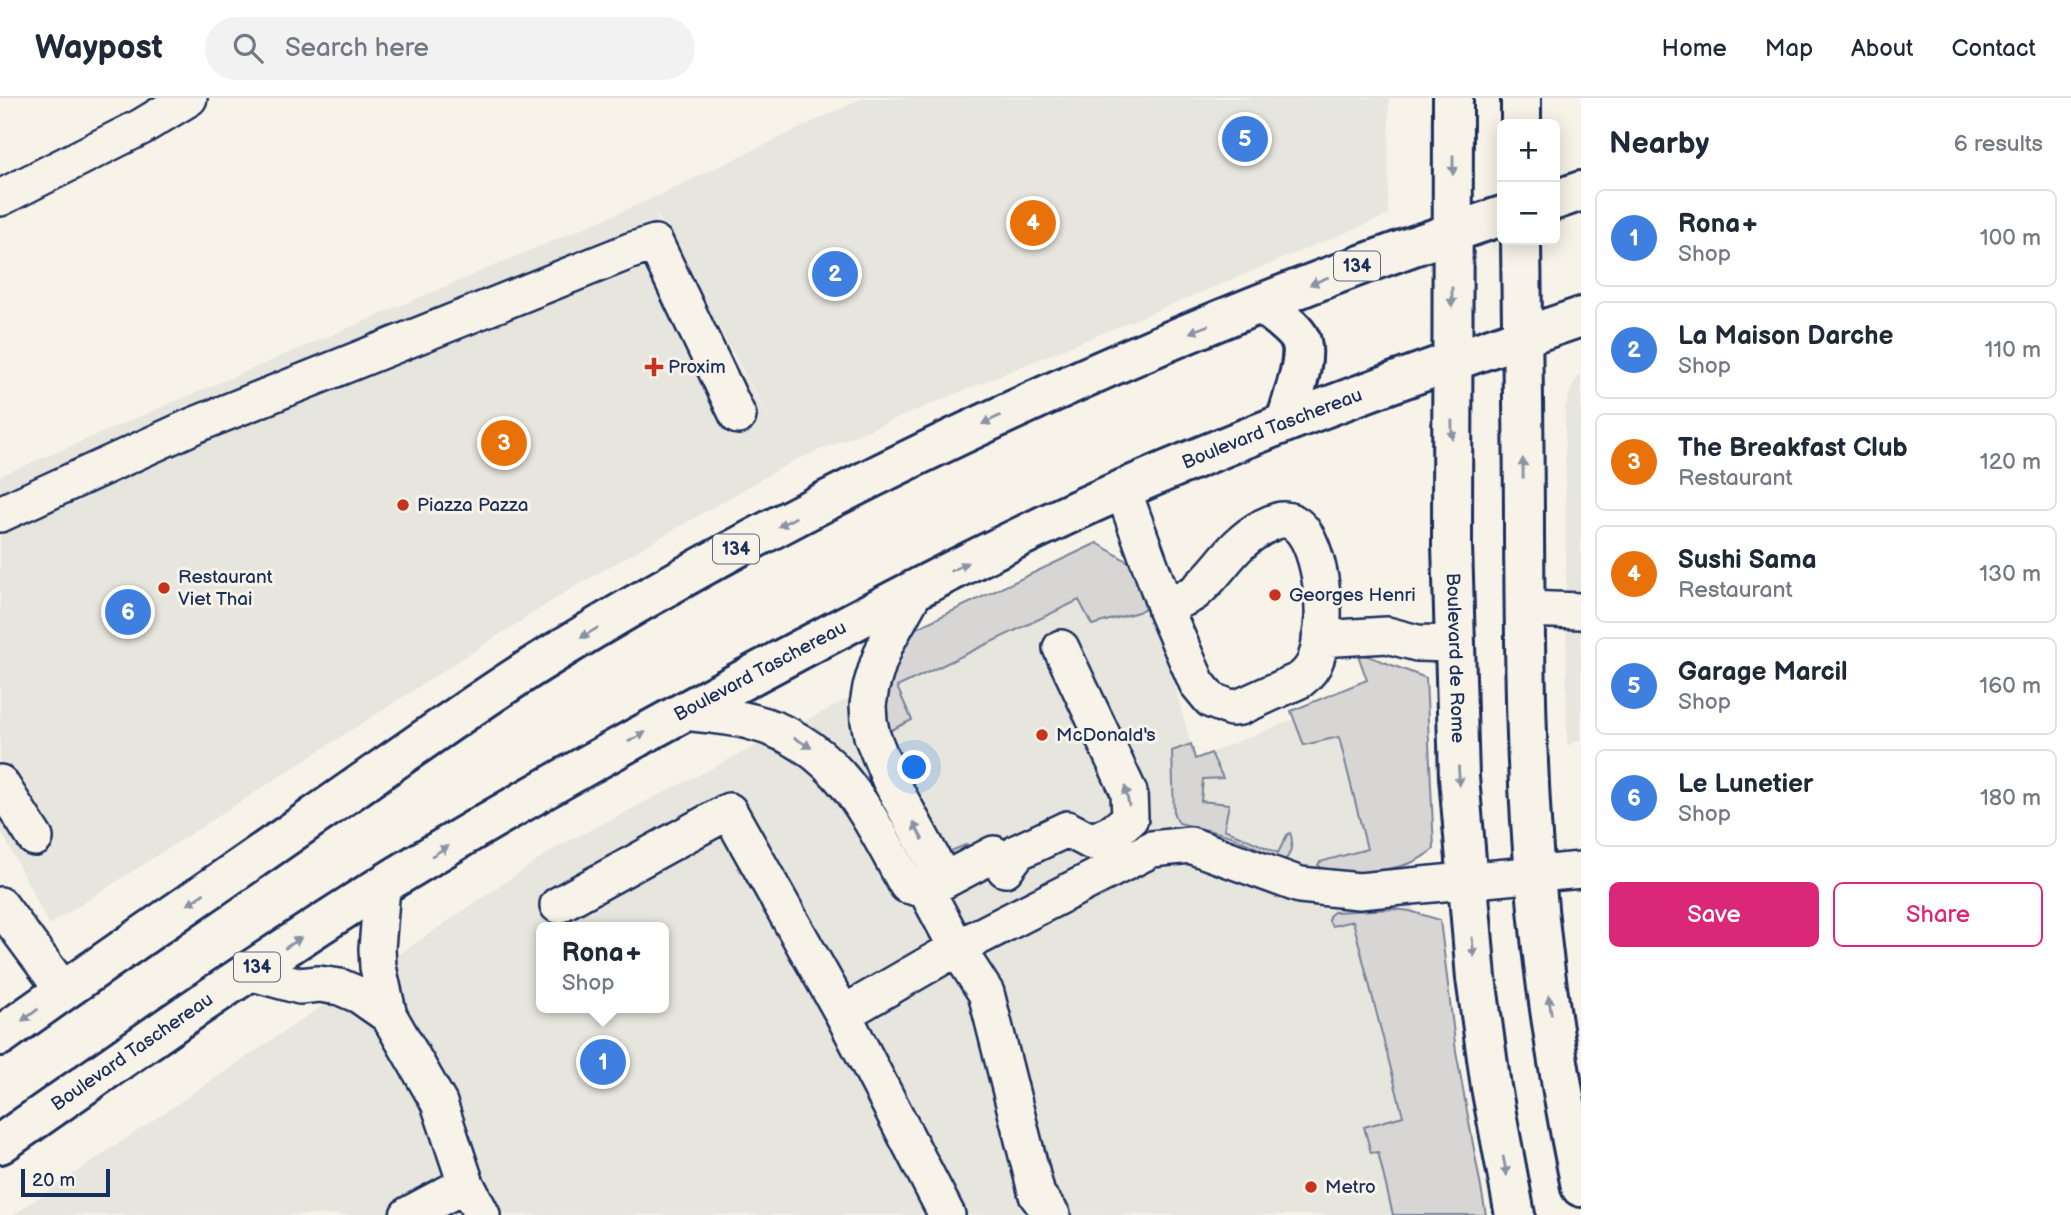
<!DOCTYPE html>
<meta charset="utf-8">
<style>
body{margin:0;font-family:"Balsamiq Sans",sans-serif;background:#f2f2f3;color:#1f2937}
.controls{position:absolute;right:21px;top:21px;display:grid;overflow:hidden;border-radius:10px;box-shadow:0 4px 18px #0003}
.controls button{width:63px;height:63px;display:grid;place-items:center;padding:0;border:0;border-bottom:2px solid #e0e1e3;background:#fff;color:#1f2937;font:35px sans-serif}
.scale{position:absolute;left:21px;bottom:18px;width:89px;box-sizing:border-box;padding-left:7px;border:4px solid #1b2f5e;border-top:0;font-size:19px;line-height:24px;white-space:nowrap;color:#1b2f5e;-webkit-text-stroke:5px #f7f3e8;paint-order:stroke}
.you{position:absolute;left:915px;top:670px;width:24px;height:24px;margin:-18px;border:5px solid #fff;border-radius:50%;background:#1a73e8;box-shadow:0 0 0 10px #1a73e833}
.badge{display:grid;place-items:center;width:46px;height:46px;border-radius:50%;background:#db2777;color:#fff;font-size:23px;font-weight:700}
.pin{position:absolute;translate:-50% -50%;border:4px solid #fff;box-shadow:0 2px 7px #0006}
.popup{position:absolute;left:536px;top:824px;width:133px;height:91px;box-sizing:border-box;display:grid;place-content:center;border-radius:10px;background:#fff;filter:drop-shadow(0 2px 5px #0005);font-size:23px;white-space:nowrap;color:#747a83}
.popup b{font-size:26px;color:#1f2937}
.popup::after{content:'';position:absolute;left:50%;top:100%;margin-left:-14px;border:14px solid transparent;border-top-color:#fff}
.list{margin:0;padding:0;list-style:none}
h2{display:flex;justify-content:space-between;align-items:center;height:91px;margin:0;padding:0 28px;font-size:30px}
h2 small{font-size:23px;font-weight:400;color:#747a83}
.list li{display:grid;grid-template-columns:46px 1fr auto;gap:21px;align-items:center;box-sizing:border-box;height:98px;margin:0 14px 14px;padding:0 14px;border:2px solid #e0e1e3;border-radius:10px}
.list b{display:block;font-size:26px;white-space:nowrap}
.list p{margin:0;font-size:23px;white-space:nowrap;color:#747a83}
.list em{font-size:23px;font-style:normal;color:#747a83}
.actions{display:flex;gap:14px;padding:21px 28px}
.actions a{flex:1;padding:16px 0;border:2px solid #db2777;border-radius:10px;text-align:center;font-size:24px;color:#db2777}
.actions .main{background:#db2777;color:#fff}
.icon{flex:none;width:38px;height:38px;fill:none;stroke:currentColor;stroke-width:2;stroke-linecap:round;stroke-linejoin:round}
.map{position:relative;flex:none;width:1581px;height:1117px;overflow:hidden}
header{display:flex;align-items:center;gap:42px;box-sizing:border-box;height:98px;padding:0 35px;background:#fff;border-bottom:2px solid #e0e1e3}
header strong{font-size:33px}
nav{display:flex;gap:38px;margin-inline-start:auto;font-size:24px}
.search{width:490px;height:63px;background:#f2f2f3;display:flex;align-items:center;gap:18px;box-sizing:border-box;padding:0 24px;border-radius:38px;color:#747a83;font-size:26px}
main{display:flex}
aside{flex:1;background:#fff}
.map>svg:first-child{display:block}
.built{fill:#e6e5de;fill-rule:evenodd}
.green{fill:#d7d6d4;stroke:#798299;stroke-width:2}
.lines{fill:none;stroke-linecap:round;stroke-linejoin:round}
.minor-casing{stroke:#1b2f5e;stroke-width:40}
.major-casing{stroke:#1b2f5e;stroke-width:44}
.minor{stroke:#f7f3e8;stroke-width:35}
.major{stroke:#f7f3e8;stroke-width:38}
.oneway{fill:#8991a3}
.poi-dot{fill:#c8321e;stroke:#f7f3e8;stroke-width:2.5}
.labels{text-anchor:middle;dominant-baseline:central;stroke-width:6;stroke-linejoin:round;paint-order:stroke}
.shield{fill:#f7f3e8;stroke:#5d6a87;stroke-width:2}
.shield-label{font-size:18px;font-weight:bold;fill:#1b2f5e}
.poi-label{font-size:19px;fill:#1b2f5e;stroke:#f7f3e8;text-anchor:start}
.street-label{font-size:19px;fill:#1b2f5e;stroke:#f7f3e8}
</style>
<header>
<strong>Waypost</strong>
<div class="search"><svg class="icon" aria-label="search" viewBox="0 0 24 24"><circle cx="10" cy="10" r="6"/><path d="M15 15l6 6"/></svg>Search here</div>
<nav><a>Home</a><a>Map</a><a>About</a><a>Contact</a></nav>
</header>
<main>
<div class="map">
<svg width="1581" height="1117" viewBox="0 0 1581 1117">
<rect width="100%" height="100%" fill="#f7f3e8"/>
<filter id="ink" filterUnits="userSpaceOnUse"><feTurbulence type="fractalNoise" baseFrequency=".0143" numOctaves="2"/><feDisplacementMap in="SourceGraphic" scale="14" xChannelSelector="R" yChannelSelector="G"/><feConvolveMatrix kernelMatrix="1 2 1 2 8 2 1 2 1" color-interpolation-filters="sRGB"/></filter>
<g filter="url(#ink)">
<path class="built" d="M 863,0 L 1389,0 L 1388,117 L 793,363 L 569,492 L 49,827 L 0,731 L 0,378 L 649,102 ZM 653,110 L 770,322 L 770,323 L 669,150 Z
M 1581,275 L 1581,641 L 1567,648 L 1565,309 L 1573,287 Z
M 1137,454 L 1195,661 L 1405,577 L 1407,710 L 1419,879 L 1462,1117 L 13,1117 L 559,748 ZM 542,829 L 664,829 L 664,910 L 542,910 Z"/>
<path class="green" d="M 1097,445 L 1135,468 L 1145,510 L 1138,514 L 1092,527 L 1079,502 L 897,589 L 912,622 L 887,634 L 946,755 L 968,746 C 962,753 956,757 947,758 L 890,664 L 879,603 L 908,534 Z
M 1363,556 L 1426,580 L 1434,751 C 1428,755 1422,760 1415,763 C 1397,772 1333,782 1318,767 L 1320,764 L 1367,751 L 1339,639 L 1304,647 L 1291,613 L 1367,582 L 1358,557 Z
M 1191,646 L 1195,661 L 1211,655 L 1223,680 L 1203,681 L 1201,703 L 1229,706 L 1224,731 L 1278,755 L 1287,737 L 1290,735 C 1294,742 1291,755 1286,761 L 1281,761 L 1231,738 L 1179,725 L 1174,717 L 1172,653 Z
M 1394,811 L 1410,813 L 1440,822 L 1456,953 L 1486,1117 L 1393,1117 L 1378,1054 L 1371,1055 L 1364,1029 L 1403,1018 L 1353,823 L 1332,828 L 1329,823 L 1329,818 L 1334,814 Z"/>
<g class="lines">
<g class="minor-casing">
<path id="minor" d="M 0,100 L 141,29 L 189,0
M 1123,392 L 1165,508 L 1166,513 L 1197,585 L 1211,602 L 1231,610 L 1240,609 L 1300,582 C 1308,576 1313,570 1316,561 C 1320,548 1322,533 1323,519 C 1324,495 1316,422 1283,422 C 1276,422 1269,426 1263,429 C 1230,447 1221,473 1194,495 C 1185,501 1174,504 1165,508
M 0,416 L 195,327 L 630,153 L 655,145 L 738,318
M 916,491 L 886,545 L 878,566 L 871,589 L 868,607 L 869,623 L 872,638 L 890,682 L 938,771 L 926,792
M 1524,511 L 1581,513
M 1320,541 L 1387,537 L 1417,545 L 1454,546
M 682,614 C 706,617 730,618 752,624 C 839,646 867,716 907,787 L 926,792 L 994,756 L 1005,771 L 1018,754 L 1067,731 L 1092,744 L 1115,733 L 1130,720 L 1129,694 L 1061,550
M 0,685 L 35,740
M 382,788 L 377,851 L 378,869 L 389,918 L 439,1005 L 466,1086 L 482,1117
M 926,792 L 957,850 L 986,895 L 1037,1097 L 1052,1117
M 0,807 L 63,892
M 558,807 L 729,713 L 843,916 L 947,1117
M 249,874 L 300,888 L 319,886 L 340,889 L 359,897 L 389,918
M 843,916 L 957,850 L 1152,751 L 1190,747 L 1300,787 L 1359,793 L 1581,772
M 408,1117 L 466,1086"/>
</g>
<g class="major-casing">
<g id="major">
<path id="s1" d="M 1453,0 L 1452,447 L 1459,679 L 1476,880 L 1491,989 L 1515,1117"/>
<path d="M 1521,0 L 1521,26"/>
<path d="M 1555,102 L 1581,93"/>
<path d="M 1521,142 C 1522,240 1524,339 1524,438 C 1525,550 1525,663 1535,776 C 1543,881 1560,986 1581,1089"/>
<path d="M 1262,206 C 1274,216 1290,226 1299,239 C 1310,256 1291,304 1286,324"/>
<path d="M 0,938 C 103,864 208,793 312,720 C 387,668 462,613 540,564 C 689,471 845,390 1005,316 C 1167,241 1332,173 1502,118"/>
<path id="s2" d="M 0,1046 C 118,963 236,880 357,803 C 502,712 652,630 803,550 C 910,494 1016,438 1126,390 C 1275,325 1427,271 1581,219"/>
</g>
</g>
<use href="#minor" class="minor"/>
<use href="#major" class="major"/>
</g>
<defs><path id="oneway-solid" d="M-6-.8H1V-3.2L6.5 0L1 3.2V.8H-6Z" transform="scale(1.75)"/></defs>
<g class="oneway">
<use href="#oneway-solid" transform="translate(1453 67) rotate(90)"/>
<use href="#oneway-solid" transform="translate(1319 183) rotate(158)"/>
<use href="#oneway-solid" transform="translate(1452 199) rotate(90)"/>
<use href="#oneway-solid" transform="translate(1199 231) rotate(158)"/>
<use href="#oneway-solid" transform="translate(991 322) rotate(155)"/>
<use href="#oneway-solid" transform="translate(1452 332) rotate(89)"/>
<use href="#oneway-solid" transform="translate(1523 370) rotate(-91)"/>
<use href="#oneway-solid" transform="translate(787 424) rotate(152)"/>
<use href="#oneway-solid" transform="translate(959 469) rotate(-27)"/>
<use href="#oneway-solid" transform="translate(589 535) rotate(149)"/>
<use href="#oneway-solid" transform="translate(637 639) rotate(-29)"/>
<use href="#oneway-solid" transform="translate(803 645) rotate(31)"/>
<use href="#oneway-solid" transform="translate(1459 678) rotate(87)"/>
<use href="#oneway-solid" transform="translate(1127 698) rotate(-102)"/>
<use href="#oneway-solid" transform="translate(918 733) rotate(-118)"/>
<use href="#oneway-solid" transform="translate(440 753) rotate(-31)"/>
<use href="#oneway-solid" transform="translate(196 801) rotate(145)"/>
<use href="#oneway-solid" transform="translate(293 845) rotate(-33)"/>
<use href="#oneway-solid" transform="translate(1473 849) rotate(84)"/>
<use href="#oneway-solid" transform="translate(1550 907) rotate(-98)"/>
<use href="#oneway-solid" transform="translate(30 917) rotate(144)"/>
<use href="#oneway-solid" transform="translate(1505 1068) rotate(79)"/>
</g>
</g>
<g class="poi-dot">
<path d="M650.5 258.5h7v7h7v7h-7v7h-7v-7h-7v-7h7z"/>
<circle cx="403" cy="407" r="7"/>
<circle cx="164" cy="490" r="7"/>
<circle cx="1275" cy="497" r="7"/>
<circle cx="1042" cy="637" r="7"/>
<circle cx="1311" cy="1089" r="7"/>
</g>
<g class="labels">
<g class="shield">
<rect x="1334" y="153.5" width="46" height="29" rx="5"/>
<rect x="713" y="436.5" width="46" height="29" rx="5"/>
<rect x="234" y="854.5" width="46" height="29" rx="5"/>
</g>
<g class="shield-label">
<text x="1357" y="168">134</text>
<text x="736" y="451">134</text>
<text x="257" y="869">134</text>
</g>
<g class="poi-label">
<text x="668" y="269">Proxim</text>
<text x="417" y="407">Piazza Pazza</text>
<text x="178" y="479">Restaurant<tspan x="178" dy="22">Viet Thai</tspan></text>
<text x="1289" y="497">Georges Henri</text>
<text x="1056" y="637">McDonald's</text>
<text x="1325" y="1089">Metro</text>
</g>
<g class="street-label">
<text stroke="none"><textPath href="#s2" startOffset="1463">Boulevard Taschereau</textPath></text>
<text stroke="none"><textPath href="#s1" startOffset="560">Boulevard de Rome</textPath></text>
<text stroke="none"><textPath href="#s2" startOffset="896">Boulevard Taschereau</textPath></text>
<text stroke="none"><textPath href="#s2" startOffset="161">Boulevard Taschereau</textPath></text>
</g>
</g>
</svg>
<div class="controls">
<button>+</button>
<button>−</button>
</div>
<div class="scale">20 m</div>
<div class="you"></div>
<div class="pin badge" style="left:603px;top:964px;background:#3f7fe0">1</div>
<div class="popup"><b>Rona+</b>Shop</div>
<div class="pin badge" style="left:835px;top:176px;background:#3f7fe0">2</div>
<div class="pin badge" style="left:504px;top:345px;background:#e8710a">3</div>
<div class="pin badge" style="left:1033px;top:125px;background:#e8710a">4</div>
<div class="pin badge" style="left:1245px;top:41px;background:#3f7fe0">5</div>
<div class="pin badge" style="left:128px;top:514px;background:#3f7fe0">6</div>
</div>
<aside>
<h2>Nearby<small>6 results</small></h2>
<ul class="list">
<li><span class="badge" style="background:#3f7fe0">1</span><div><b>Rona+</b><p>Shop</p></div><em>100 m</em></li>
<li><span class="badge" style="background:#3f7fe0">2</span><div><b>La Maison Darche</b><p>Shop</p></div><em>110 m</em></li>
<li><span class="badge" style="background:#e8710a">3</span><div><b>The Breakfast Club</b><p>Restaurant</p></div><em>120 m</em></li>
<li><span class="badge" style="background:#e8710a">4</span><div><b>Sushi Sama</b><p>Restaurant</p></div><em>130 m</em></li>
<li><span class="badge" style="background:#3f7fe0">5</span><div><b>Garage Marcil</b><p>Shop</p></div><em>160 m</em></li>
<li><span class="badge" style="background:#3f7fe0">6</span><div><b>Le Lunetier</b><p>Shop</p></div><em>180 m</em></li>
</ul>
<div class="actions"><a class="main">Save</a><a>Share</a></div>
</aside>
</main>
